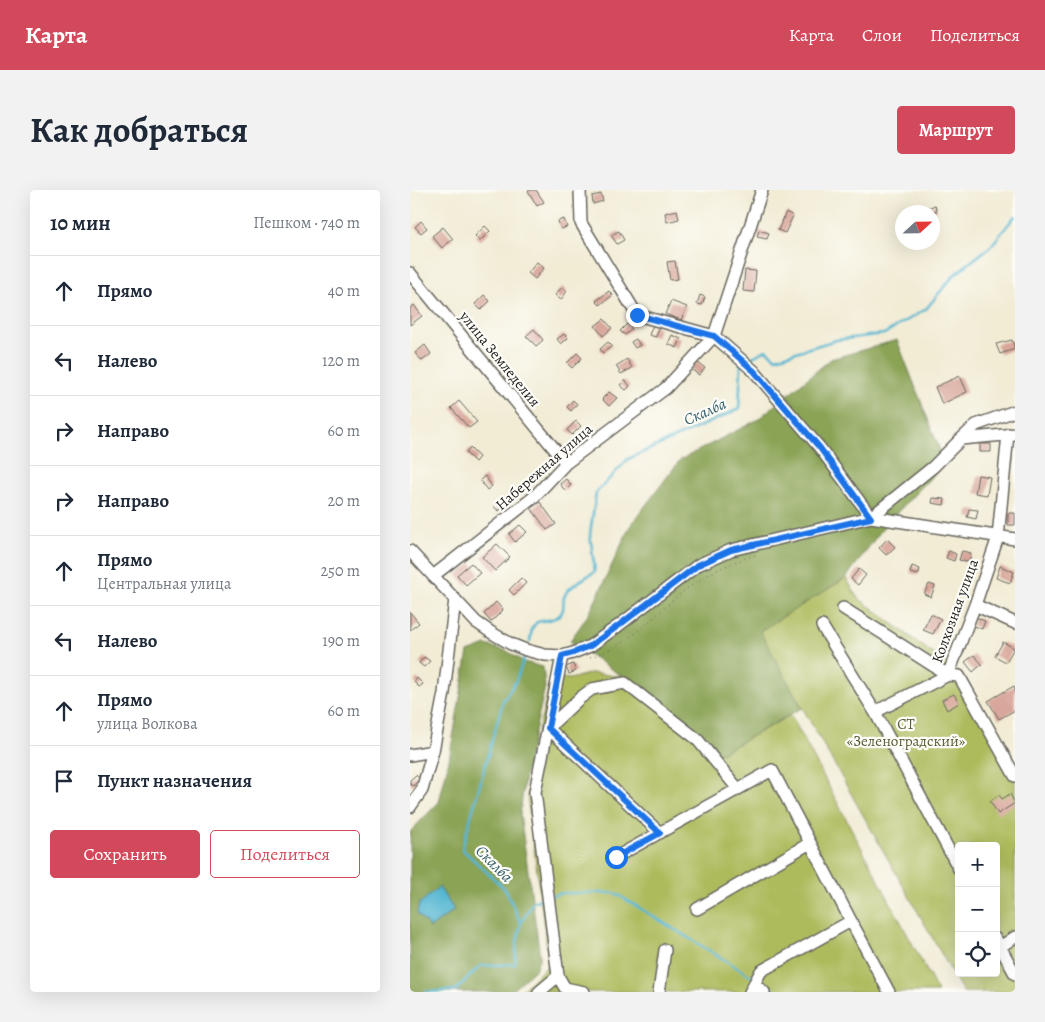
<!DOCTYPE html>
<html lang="ru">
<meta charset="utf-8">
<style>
body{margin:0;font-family:Alegreya,serif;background:#f2f2f3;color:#1f2937}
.controls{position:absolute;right:15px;bottom:15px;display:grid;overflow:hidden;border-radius:5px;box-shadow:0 5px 20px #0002}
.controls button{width:45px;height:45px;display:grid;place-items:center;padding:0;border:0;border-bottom:1px solid #e0e1e3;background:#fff;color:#1f2937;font:25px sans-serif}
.compass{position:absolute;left:485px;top:15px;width:45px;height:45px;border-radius:50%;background:#fff;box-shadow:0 5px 20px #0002;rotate:68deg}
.stop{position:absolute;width:15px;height:15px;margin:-11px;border:4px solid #1a73e8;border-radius:50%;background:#fff}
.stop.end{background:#1a73e8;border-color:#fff;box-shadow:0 1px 5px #0008}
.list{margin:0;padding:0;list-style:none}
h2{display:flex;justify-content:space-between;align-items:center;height:65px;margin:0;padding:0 20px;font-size:21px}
h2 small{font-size:16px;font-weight:400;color:#747a83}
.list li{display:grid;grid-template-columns:32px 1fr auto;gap:15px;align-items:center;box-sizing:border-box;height:70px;padding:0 20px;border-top:1px solid #e0e1e3}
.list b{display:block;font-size:19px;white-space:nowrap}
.list p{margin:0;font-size:16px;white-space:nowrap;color:#747a83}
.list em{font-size:16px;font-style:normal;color:#747a83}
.actions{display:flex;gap:10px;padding:15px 20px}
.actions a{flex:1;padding:11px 0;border:1px solid #d1495b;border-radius:5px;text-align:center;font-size:18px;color:#d1495b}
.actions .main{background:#d1495b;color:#fff}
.icon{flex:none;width:28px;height:28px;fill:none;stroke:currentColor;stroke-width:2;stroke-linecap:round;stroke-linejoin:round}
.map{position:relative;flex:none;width:605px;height:802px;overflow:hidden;border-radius:5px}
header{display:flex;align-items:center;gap:30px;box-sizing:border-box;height:70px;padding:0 25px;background:#d1495b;color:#fff}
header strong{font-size:24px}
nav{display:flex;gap:28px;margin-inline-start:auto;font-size:18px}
.intro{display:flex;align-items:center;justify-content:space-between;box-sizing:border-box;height:120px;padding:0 30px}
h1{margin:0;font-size:35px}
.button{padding:12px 22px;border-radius:5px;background:#d1495b;color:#fff;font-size:18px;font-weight:700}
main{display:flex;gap:30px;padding:0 30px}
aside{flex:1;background:#fff;border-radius:5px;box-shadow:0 5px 20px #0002}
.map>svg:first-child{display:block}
.green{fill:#aebb5d;stroke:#656c3c;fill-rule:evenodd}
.forest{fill:#8aa354;stroke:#536038}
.water{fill:#53b6d2;stroke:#386977}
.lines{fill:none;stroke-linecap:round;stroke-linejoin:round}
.stream{stroke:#53b6d2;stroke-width:2.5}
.building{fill:#d8a69a}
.minor-casing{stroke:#67655d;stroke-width:14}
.path{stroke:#67655d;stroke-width:1;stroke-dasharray:1 4;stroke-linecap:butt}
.minor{stroke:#fff;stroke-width:11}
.route{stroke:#1a73e8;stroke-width:6}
.labels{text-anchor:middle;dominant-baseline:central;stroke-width:4.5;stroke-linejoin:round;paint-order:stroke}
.street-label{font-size:15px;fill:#1c1c1c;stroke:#fdfcf7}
.park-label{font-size:15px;fill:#565c36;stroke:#fdfcf7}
.water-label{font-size:16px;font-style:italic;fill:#35616e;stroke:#fdfcf7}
</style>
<header>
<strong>Карта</strong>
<nav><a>Карта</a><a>Слои</a><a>Поделиться</a></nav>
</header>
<div class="intro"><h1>Как добраться</h1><a class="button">Маршрут</a></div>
<main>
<aside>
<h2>10 мин<small>Пешком · 740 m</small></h2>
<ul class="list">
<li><svg class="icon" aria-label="ahead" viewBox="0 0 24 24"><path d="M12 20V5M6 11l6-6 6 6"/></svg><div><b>Прямо</b></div><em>40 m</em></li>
<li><svg class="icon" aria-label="left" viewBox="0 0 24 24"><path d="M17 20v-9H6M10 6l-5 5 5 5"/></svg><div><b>Налево</b></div><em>120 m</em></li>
<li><svg class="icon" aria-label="right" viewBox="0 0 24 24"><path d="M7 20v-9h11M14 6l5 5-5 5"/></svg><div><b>Направо</b></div><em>60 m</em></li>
<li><svg class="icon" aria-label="right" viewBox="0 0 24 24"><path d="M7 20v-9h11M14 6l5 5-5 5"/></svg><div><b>Направо</b></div><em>20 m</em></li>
<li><svg class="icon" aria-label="ahead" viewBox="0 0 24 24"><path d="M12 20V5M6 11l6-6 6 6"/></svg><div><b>Прямо</b><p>Центральная улица</p></div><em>250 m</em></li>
<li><svg class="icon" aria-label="left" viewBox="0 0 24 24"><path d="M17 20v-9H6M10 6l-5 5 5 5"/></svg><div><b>Налево</b></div><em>190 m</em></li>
<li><svg class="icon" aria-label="ahead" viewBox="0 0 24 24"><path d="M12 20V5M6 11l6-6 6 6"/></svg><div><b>Прямо</b><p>улица Волкова</p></div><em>60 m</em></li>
<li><svg class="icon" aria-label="arrive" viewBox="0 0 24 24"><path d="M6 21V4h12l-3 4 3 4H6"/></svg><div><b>Пункт назначения</b></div></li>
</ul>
<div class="actions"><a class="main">Сохранить</a><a>Поделиться</a></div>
</aside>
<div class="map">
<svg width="605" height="802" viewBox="0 0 605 802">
<rect width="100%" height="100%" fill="#fdfcf7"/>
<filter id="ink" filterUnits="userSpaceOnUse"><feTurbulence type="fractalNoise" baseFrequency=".02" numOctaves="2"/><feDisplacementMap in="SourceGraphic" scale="10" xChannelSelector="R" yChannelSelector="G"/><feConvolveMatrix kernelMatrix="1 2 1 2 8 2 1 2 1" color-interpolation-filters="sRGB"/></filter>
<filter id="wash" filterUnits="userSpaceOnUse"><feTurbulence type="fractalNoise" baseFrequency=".0096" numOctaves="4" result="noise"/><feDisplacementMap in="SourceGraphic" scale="20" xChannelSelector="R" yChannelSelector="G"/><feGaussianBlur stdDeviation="1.12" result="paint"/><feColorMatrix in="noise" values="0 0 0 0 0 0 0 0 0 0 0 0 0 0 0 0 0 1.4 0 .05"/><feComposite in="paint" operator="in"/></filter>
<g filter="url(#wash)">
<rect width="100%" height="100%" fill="#f2ecd5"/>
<path class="green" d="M 436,388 L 447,407 L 553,486 L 605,581 L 605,802 L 553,802 L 349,441 ZM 549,656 L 586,656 L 586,783 L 549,783 Z
M 182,483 L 213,487 L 248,511 L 311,563 L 381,525 L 528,802 L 110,802 L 139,774 L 117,605 L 130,534 L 142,487 L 160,489 Z"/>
<path class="forest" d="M 487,150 L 535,273 L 475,335 L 436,388 L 350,441 L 392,518 L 311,563 L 248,511 L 160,451 L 180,422 L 220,336 L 270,270 L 347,230 L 421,169 Z
M 76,455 L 97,461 L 114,472 L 133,477 L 135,497 L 115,585 L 110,624 L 130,766 L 125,780 L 100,802 L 0,802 L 0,642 L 29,612 L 39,570 L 58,462 Z"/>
<path class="water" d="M 29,697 L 44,720 L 20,738 L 7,724 L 9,714 Z"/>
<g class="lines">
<path class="stream" d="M 337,170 L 356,160 L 366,168 L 426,150 L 474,144 L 516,119 L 544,85 L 581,56 L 605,26
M 120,451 L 122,438 L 127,432 C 136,430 151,430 153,419 C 154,415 153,410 154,407 C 157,397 176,387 185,382 L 180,344 L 186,303 L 218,269 L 329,219 L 331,174
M 141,706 L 152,703 L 205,703 L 344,788
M 111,733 L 123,712 L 134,708
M 349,790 L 366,802
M 16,802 L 46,800 L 70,776 L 105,774 L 107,752 L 111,733 L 95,699 L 52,659 L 93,511 L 106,491 L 114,468"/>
</g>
<g id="blocks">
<path class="building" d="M 120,0 L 126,0 L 134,12 L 127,16 L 118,1 Z
M 191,4 L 193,11 L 183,14 L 182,6 Z
M 525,15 L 527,21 L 523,22 L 512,22 L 511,21 Z
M 267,20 L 269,29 L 257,32 L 255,23 Z
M 376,22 L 383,26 L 375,43 L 368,40 Z
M 154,29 L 157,37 L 151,39 L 148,31 Z
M 11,31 L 17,38 L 11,43 L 5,37 Z
M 75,36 L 80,41 L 70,51 L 65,46 Z
M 33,37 L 43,49 L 32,58 L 22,46 Z
M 349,40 L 359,43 L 357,49 L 347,47 Z
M 209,41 L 214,50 L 207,54 L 201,45 Z
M 265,71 L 268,89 L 260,90 L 257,72 Z
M 127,72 L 134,78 L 125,89 L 118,83 Z
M 335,80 L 346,81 L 344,102 L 333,101 Z
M 152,97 L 157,101 L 151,110 L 145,105 Z
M 199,101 L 203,105 L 190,115 L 186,111 Z
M 74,105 L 80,111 L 71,120 L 65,114 Z
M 290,105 L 295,107 L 292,115 L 287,114 Z
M 261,111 L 277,117 L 271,130 L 255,124 Z
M 4,115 L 12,126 L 0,135 L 0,118 Z
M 194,129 L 202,138 L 193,146 L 185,136 Z
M 217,134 L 222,139 L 215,145 L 210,141 Z
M 243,135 L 249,138 L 246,147 L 239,145 Z
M 124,139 L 133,150 L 126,156 L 116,146 Z
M 154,144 L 158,148 L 151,154 L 147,149 Z
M 262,145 L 271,149 L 267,158 L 258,154 Z
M 226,149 L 230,155 L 225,158 L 221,152 Z
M 602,150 L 605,159 L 590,164 L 586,154 Z
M 198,152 L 202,156 L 193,163 L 190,159 Z
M 15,155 L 21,164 L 12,171 L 5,163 Z
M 167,163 L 172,168 L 162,178 L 157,173 Z
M 217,169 L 222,178 L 211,184 L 206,176 Z
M 287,172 L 295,178 L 289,185 L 281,179 Z
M 550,186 L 557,202 L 532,214 L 525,197 Z
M 215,190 L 220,196 L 216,200 L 210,195 Z
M 199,202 L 207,208 L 199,216 L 192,209 Z
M 163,210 L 167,214 L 161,221 L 157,217 Z
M 49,211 L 67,232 L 59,238 L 41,218 Z
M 166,231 L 171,236 L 162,245 L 157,240 Z
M 570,254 L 581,254 L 581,262 L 570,262 Z
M 60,258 L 69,267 L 65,272 L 56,263 Z
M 568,285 L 580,287 L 577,305 L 565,303 Z
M 75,286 L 82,296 L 77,300 L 70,290 Z
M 156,289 L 161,295 L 155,301 L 150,294 Z
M 91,308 L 97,313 L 89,321 L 83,316 Z
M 523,308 L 535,309 L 534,315 L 522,313 Z
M 130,312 L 146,334 L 137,340 L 121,318 Z
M 559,319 L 568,320 L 566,329 L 557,327 Z
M 598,323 L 605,323 L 605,335 L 598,335 Z
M 110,335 L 117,342 L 105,352 L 99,344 Z
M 477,349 L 485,357 L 476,365 L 469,358 Z
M 87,354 L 100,367 L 85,381 L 72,367 Z
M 539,361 L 546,364 L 544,371 L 536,368 Z
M 552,361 L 561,363 L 559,372 L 549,370 Z
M 61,373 L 70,383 L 56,395 L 47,385 Z
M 502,376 L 510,379 L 508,385 L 500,383 Z
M 590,376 L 604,382 L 600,393 L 586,388 Z
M 449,379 L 456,385 L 448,395 L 441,389 Z
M 111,388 L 116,393 L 104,405 L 99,400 Z
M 519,394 L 525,396 L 521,407 L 514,404 Z
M 86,412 L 93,420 L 81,432 L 74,424 Z
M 0,422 L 9,433 L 0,440 Z
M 521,424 L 531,429 L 523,444 L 513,440 Z
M 565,427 L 575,431 L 572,439 L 562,435 Z
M 593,452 L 604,458 L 596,472 L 585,466 Z
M 564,465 L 572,474 L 563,482 L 555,472 Z
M 14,467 L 20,471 L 14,477 L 9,473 Z
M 163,474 L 166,481 L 159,484 L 156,477 Z
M 7,488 L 13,494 L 9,497 L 4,492 Z
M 604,496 L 605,499 L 605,520 L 589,529 L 578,511 Z
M 544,504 L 549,513 L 537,520 L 532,510 Z
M 6,585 L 10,589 L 3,596 L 0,594 L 0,590 Z
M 600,604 L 605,613 L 588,624 L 580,611 L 589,605 L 592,609 Z"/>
</g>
</g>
<g filter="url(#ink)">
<use href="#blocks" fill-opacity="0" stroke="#67655d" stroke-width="1"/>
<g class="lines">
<g class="minor-casing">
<path id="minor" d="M 170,0 L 171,33 L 227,125 L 304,146 L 344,181 L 410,258 L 461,327 L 523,277 L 551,249 L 605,244
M 0,83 L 156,273
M 598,244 L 588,347 L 565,415 L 538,485 L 549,486 L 605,586
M 551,249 L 566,235 L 605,221
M 0,361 L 66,432 L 82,443 L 101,454 L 116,460 L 135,465 L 152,466 L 163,463 L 180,456 L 208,436 L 288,375 L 321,360 L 461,327 L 605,349
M 23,386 L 124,307 L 156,273 L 256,198 L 304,146 L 352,0
M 565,415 L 605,433
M 433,418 L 538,485 L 465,522
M 412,436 L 465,522 L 549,679
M 152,466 L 125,602 L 148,786 L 155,798 L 174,802
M 0,565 L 23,561
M 0,617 L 12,600 L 23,561 L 34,503 L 45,409
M 250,643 L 138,538 L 170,508 L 182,499 L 215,493 L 287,549 L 328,599
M 206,667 L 362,580 L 441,731 L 479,802
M 287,719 L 400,653
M 586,749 L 605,784
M 590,757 L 605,747
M 344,794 L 354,802
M 129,802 L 148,786
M 249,802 L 255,760
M 340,802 L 351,781 L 441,731"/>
</g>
<path class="path" d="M 180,467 C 221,456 246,422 279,397 C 302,381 318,374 345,365"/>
<use href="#minor" class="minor"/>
</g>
</g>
<g class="lines" filter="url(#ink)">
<path class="route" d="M 206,667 L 250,643 L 138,538 L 152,466 L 163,463 L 180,456 L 208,436 L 288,375 L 321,360 L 461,328 L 410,258 L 344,181 L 326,165 L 304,146 L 227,125"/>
</g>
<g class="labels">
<g class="street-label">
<text transform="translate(90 169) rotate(51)">улица Земледелия</text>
<text transform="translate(134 277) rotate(-41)">Набережная улица</text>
<text transform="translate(545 421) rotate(-70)">Колхозная улица</text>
</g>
<g class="park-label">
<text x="496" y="534">СТ<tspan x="496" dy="17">«Зеленоградский»</tspan></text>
</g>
<g class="water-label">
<text transform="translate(295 222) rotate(-24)">Скалба</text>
<text transform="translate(84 674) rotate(45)">Скалба</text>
</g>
</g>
</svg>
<div class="controls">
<button>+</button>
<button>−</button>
<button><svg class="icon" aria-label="locate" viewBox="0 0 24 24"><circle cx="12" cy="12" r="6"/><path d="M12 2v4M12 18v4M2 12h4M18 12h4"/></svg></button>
</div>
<svg class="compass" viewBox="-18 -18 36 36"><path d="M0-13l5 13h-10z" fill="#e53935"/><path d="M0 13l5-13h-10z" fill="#747a83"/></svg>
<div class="stop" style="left:206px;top:667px"></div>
<div class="stop end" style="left:227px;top:125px"></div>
</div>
</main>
